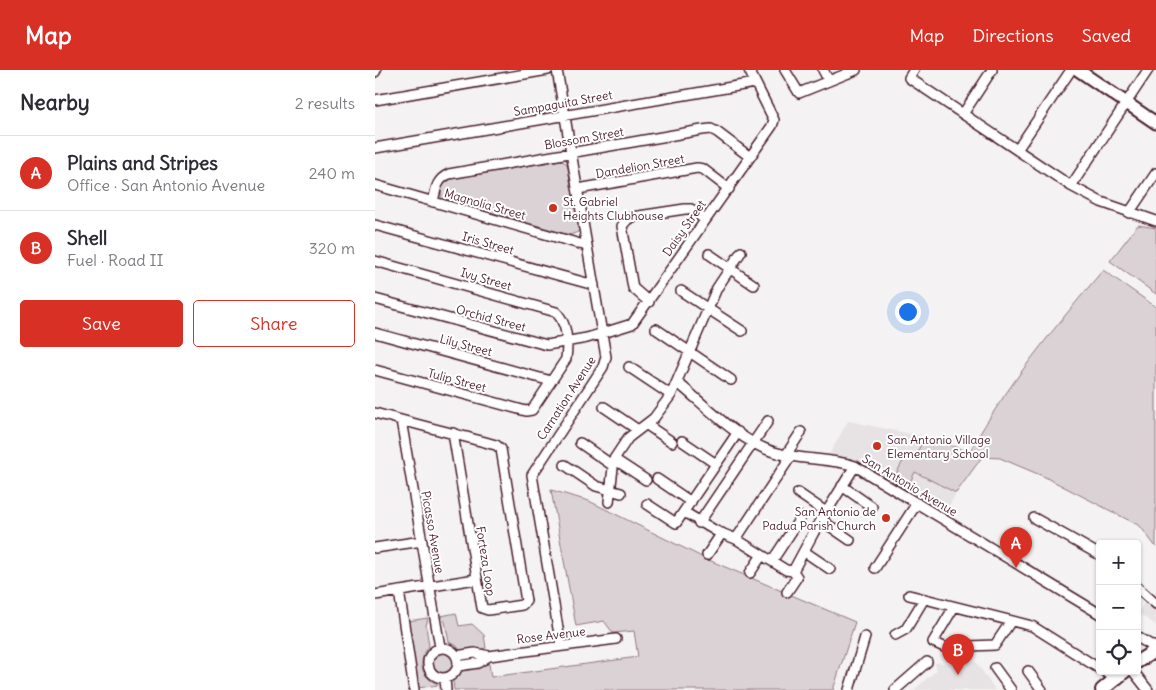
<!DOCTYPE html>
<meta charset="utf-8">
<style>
body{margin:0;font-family:Delius,sans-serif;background:#f2f2f3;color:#2b2b33}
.controls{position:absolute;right:15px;bottom:15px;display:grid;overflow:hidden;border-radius:5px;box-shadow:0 1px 4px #0004}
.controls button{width:45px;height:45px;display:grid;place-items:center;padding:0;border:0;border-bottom:1px solid #e1e1e2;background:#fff;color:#2b2b33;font:25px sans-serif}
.you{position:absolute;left:532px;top:241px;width:18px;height:18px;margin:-12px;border:4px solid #fff;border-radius:50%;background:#1a73e8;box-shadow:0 0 0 8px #1a73e833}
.badge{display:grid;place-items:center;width:32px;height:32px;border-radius:50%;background:#d93025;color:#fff;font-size:16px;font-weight:700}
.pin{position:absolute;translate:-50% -41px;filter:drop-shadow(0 1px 2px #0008)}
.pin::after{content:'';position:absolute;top:26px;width:18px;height:15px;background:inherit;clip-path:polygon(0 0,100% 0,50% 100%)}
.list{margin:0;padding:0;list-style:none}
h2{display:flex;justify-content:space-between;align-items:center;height:65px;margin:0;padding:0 20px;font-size:21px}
h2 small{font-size:16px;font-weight:400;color:#7c7c81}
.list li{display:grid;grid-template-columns:32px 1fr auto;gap:15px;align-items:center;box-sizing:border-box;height:75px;padding:0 20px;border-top:1px solid #e1e1e2}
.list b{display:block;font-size:19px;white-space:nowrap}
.list p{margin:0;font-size:16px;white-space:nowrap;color:#7c7c81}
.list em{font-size:16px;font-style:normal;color:#7c7c81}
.actions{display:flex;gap:10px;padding:15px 20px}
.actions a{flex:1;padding:11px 0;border:1px solid #d93025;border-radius:5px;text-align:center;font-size:18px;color:#d93025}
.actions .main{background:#d93025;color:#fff}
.icon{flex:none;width:28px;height:28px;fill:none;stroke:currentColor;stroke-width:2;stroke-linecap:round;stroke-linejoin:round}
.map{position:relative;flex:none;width:781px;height:620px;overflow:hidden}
header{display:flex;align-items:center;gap:30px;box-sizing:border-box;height:70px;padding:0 25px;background:#d93025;color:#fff}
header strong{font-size:24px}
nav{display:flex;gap:28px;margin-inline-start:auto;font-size:18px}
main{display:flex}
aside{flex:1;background:#fff}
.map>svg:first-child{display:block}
.built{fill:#e7e2e3}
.green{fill:#dbd2d5;stroke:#927880}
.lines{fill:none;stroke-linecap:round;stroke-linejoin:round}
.street-casing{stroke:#4a1f2b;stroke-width:12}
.secondary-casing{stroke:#4a1f2b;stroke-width:15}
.primary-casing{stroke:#4a1f2b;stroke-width:16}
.street{stroke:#fff;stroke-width:9}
.secondary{stroke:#fff;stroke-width:11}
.primary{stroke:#fff;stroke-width:12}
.poi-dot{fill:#c8321e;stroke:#fff;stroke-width:2}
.labels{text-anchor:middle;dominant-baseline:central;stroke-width:4;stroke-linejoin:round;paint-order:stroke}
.street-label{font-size:12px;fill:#4a1f2b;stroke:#fff}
.poi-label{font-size:12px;fill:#4a1f2b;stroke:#fff;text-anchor:start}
</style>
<header>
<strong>Map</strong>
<nav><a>Map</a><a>Directions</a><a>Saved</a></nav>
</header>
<main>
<aside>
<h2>Nearby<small>2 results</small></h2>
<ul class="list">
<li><span class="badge">A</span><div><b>Plains and Stripes</b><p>Office · San Antonio Avenue</p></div><em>240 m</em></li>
<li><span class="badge">B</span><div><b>Shell</b><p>Fuel · Road II</p></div><em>320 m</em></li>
</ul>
<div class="actions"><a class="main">Save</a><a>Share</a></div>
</aside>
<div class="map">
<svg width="781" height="620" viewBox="0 0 781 620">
<rect width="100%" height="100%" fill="#f4f2f2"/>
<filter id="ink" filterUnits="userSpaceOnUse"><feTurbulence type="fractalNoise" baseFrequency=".02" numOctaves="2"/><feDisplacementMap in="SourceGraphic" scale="10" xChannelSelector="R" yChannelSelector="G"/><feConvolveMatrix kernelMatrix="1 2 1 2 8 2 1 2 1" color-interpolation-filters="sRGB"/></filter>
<g filter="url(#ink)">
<path class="built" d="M 473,351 L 550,367 L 539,388 L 532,384 L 517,411 L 482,391 L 454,385 Z
M 540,402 L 581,423 L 570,444 L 531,420 Z
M 771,530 L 781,539 L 781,555 L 763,543 Z
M 601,592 L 620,620 L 539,620 L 562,600 L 560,593 Z"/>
<path class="green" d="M 186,90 L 192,94 L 205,158 L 203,162 L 195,165 L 66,128 L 67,114 L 70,110 Z
M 763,155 L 781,158 L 781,224 L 735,191 Z
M 728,200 L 781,237 L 781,477 L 765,456 L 670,407 L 625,388 L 607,387 L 581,423 L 540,402 L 531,420 L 517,411 L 532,384 L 539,388 L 550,367 L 598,383 L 595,381 C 631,316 680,257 728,200 Z
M 176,420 L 214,431 L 329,488 L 480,552 L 458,620 L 79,620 L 78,611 L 88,598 L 114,594 L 116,607 L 263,587 L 259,561 L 238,563 L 229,551 L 201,556 Z
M 81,543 L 84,556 L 97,554 L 109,565 L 111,578 L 86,582 L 82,576 L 74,572 L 70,552 L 66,546 Z
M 53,548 L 51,556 L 54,576 C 46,586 43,599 54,609 C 57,612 61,612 63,615 L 43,618 L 33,551 Z
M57 593a11 11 0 1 1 22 0a11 11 0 1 1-22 0Z"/>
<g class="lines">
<g class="street-casing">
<path id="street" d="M 182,0 L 231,287 L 228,297 L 157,405 L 186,576
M 410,0 L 424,23 L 481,0
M 448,0 L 454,11
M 539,0 L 534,8 L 696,116 L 726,132 L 781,151
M 0,2 L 1,0
M 0,30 L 173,0
M 588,44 L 617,0
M 0,78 L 380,13
M 642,80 L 696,0
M 0,115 L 212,176
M 696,116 L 773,0
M 203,119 L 322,98 L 328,99 L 354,119
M 58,132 C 61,119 61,110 74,104 L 327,60 L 336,59 L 342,62 L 375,87
M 754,143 L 781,103
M 0,155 L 219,215
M 334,184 L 379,215
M 0,191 L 181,242 C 192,253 193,273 191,289 L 157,340 L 151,341 L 0,300
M 306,221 L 367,261
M 0,229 L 172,275 L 212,268 L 257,254 L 397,56 L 399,50 L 374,0
M 274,232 L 258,218 L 247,156 L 252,150 L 257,147 L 310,139 L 316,139 L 330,150
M 281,259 L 356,310
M 0,263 L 176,311
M 254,297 L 296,325
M 303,313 C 330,335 363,370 396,381 C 423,391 453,387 480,396 L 725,544
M 229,337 L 263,360
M 0,343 C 40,354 80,364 121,375 L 126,379 L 151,531 L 147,535 L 113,540 L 107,538 L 78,363
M 26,350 L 65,577
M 272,355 L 297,372
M 307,371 L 341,394
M 205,373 L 237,395
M 411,385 L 426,362
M 239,389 L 271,410
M 190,395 L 221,416 L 246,423
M 282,409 L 316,432
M 467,416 L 497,437
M 423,423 L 451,442
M 234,432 L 239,389 L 253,368 L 279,348 L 296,325 L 342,218 L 366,182
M 272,434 L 301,453 L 363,362
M 309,442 L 341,461 L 361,469 L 411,500 L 418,501 L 422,507 L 412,522
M 659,448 L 725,485
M 446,450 L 475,470
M 324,453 L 393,351
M 361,469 L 416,386
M 0,478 L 47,471
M 430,482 L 455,499
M 332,485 L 347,463
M 397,491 L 426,447
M 500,498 L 542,433
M 418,501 L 439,462 L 480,396
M 375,503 L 387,485
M 762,517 L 781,534
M 24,521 L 39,620
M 0,525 L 101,509
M 534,525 L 657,556 L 725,599
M 579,537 L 558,572 L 569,577 L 620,575 L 636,551
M 520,565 L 531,559 L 549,529
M 762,567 L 781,578
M53 593a15 15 0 1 1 30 0a15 15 0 1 1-30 0Z
M 81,586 L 100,583 L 114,586 L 241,569
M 83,596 L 103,593 L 114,586
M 620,598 L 636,620
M 653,601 L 667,620
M 729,601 L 740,609
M 758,601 L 773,620
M 70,608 L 71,620
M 474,620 L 490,567
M 520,620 L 552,592"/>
</g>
<g class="secondary-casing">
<path id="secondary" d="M 703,0 L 781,53"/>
</g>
<g class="primary-casing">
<path id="primary" d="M 762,592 L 781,580
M 727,620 L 750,601"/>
</g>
<use href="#street" class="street"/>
<use href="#secondary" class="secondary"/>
<use href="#primary" class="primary"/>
</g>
</g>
<g class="poi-dot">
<circle cx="178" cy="138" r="5"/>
<circle cx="502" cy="376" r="5"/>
<circle cx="511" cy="448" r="5"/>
</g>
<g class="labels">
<g class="street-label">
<text transform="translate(188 33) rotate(-10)">Sampaguita Street</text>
<text transform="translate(209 68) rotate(-10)">Blossom Street</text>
<text transform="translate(265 96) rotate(-10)">Dandelion Street</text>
<text transform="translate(110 134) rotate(16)">Magnolia Street</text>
<text transform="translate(309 158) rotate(-55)">Daisy Street</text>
<text transform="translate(113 173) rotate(16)">Iris Street</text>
<text transform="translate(111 209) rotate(16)">Ivy Street</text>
<text transform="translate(116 248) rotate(15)">Orchid Street</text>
<text transform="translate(91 275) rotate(15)">Lily Street</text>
<text transform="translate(82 310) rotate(15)">Tulip Street</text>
<text transform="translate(191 328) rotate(-57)">Carnation Avenue</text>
<text transform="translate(535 415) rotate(31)">San Antonio Avenue</text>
<text transform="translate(58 462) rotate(80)">Picasso Avenue</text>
<text transform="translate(111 491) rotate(81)">Forteza Loop</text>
<text transform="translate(176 565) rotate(-7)">Rose Avenue</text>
</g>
<g class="poi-label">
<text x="188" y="131">St. Gabriel<tspan x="188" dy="14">Heights Clubhouse</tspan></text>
<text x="512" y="369">San Antonio Village<tspan x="512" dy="14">Elementary School</tspan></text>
<text x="501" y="441" text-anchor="end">San Antonio de<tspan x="501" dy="14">Padua Parish Church</tspan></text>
</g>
</g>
</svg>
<div class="controls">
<button>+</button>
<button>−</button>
<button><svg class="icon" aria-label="locate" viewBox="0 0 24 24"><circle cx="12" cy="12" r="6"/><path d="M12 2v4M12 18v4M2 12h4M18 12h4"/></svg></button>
</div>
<div class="you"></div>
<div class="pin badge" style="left:641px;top:498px">A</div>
<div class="pin badge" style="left:583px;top:605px">B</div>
</div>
</main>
